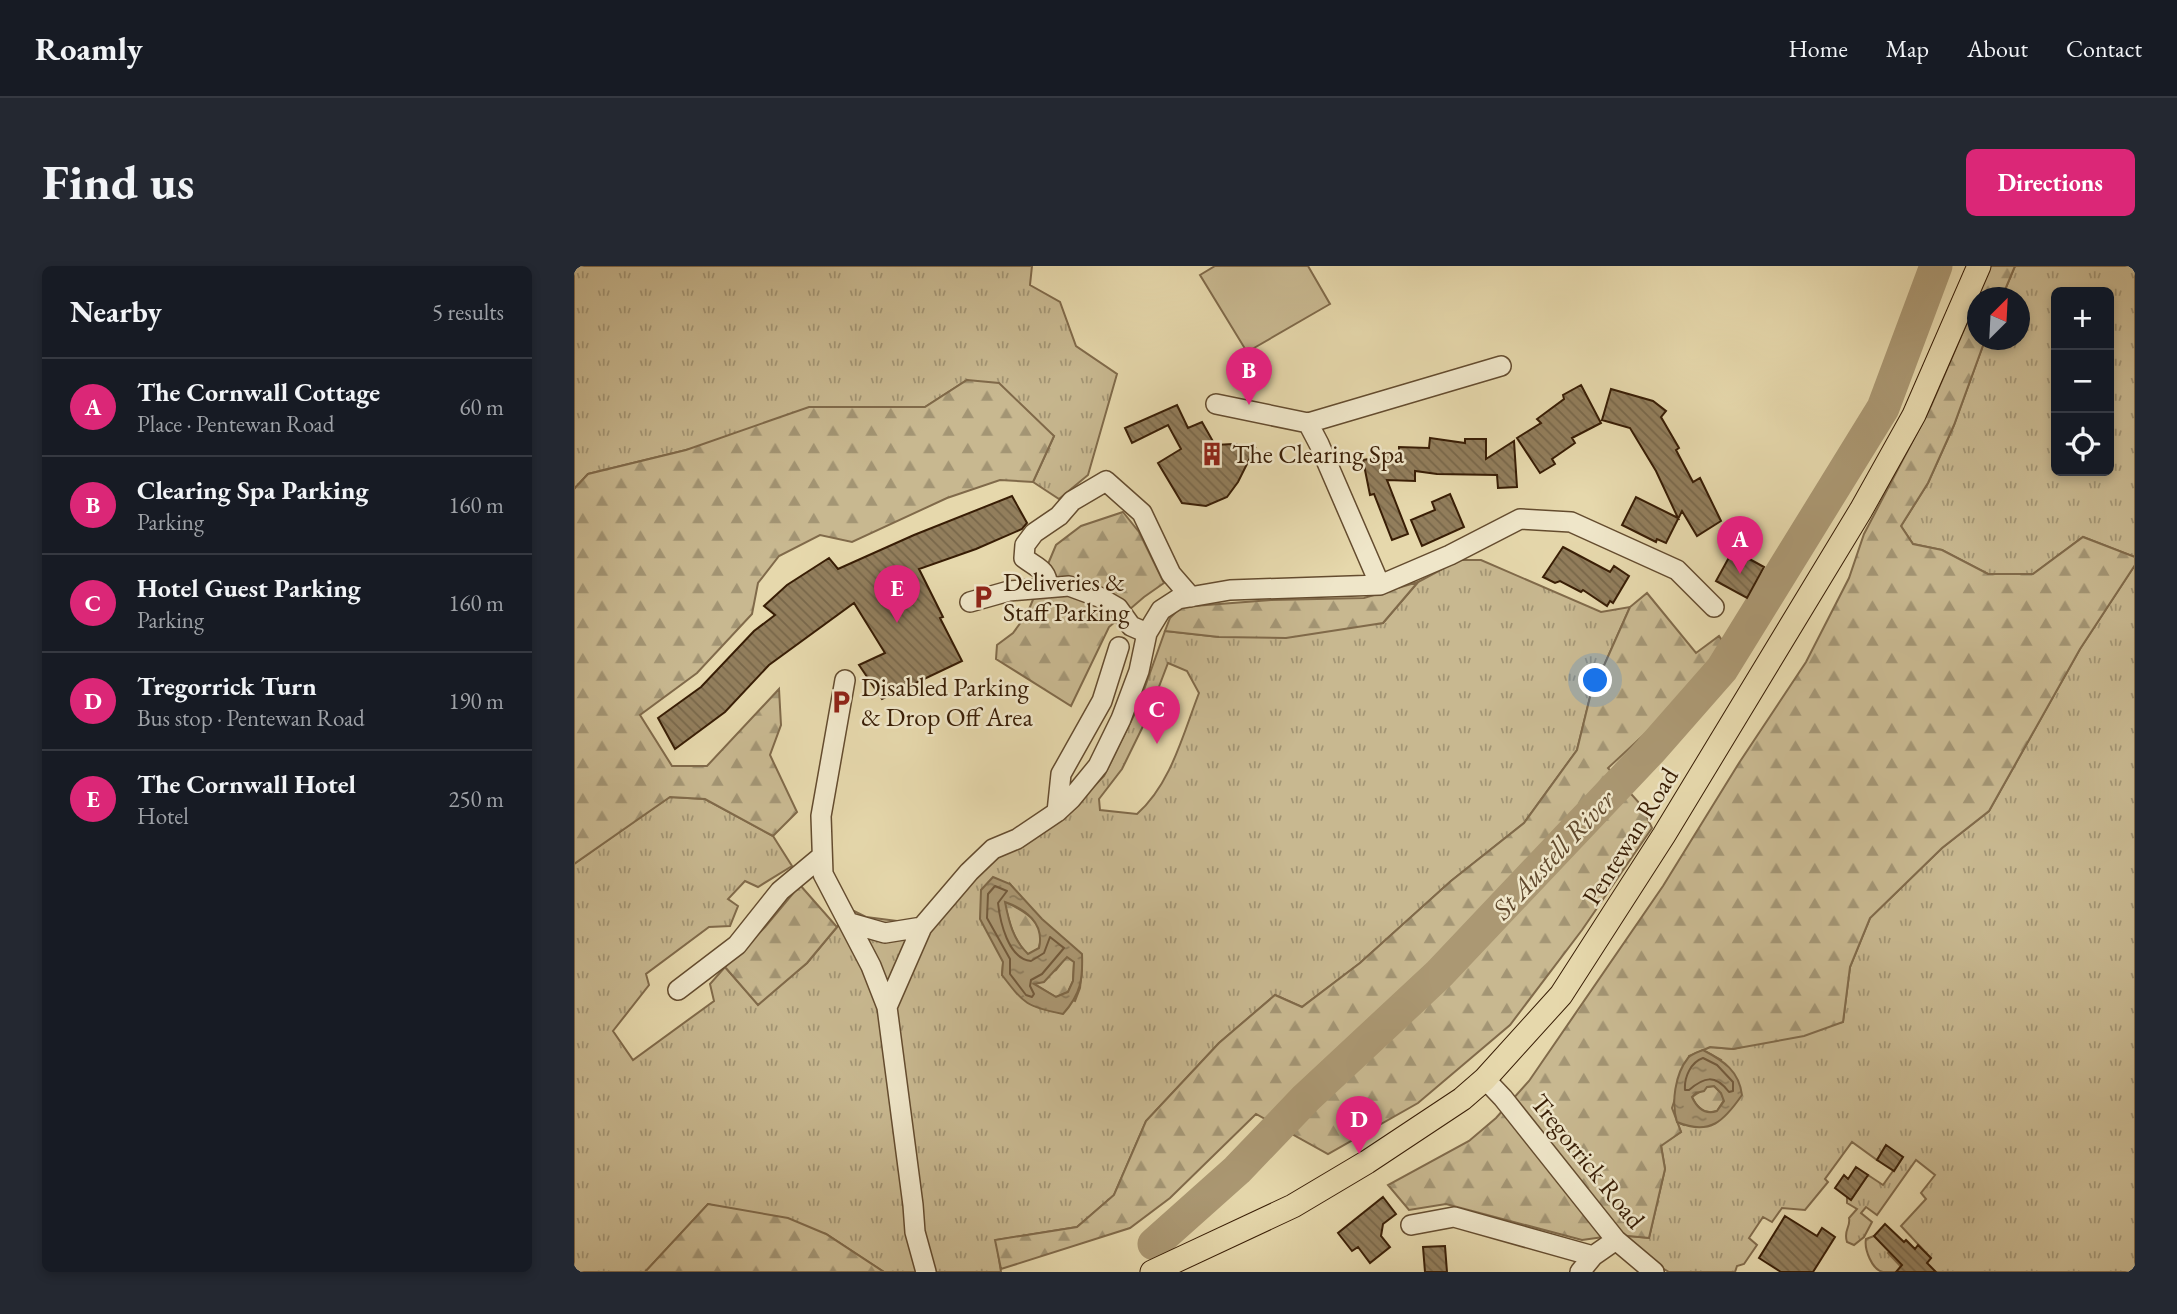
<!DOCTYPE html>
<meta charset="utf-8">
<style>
body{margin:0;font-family:"EB Garamond",serif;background:#242831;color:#f1f3f6}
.controls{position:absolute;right:21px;top:21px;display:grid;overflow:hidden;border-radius:10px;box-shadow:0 4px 10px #0003}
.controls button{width:63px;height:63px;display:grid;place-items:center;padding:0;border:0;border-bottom:2px solid #363941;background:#171b24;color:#f1f3f6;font:35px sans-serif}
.compass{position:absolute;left:1393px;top:21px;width:63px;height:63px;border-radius:50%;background:#171b24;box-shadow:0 4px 10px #0003;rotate:24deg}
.you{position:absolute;left:1022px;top:415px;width:24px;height:24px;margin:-18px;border:5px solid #fff;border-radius:50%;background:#1a73e8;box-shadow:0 0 0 10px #1a73e833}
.badge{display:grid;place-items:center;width:46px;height:46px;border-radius:50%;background:#db2777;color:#fff;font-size:23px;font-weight:700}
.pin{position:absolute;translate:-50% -58px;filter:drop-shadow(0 2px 4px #0008)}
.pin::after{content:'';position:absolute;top:37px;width:24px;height:21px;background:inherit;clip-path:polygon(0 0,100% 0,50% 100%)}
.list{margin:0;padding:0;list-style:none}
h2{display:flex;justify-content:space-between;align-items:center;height:91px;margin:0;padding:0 28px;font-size:30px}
h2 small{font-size:23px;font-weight:400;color:#9ea1a6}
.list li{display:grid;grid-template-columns:46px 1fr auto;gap:21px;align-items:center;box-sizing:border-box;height:98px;padding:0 28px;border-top:2px solid #363941}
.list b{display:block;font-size:26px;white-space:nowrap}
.list p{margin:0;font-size:23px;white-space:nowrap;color:#9ea1a6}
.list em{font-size:23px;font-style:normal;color:#9ea1a6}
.icon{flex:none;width:38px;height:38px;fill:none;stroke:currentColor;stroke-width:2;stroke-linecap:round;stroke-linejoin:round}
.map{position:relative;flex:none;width:1561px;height:1006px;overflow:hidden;border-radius:10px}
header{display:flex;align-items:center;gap:42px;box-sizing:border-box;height:98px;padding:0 35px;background:#171b24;border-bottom:2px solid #363941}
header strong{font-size:33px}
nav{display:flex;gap:38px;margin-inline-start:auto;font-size:24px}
.intro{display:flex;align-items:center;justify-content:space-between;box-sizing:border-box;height:168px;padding:0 42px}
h1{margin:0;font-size:49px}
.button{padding:18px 32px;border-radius:10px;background:#db2777;color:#fff;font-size:24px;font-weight:700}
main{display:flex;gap:42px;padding:0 42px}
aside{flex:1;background:#171b24;border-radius:10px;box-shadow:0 4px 10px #0003}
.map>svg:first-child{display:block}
.grass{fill:url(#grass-tufts);stroke:#806a4a;stroke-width:2;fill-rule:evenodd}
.forest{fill:url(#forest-firs);stroke:#806a4a;stroke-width:2}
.pitch{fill:#c8b890;stroke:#806a4a;stroke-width:2}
.water{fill:url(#water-ripples);stroke:#7d6747;stroke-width:2;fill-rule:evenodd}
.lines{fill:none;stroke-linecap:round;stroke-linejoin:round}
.shore{stroke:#725a3c;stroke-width:2}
.river{stroke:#ab9873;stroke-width:33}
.building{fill:url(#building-back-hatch);stroke:#381d05;stroke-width:2}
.minor-casing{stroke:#644c2f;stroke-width:22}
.major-casing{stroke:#381d05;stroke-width:25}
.minor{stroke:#efe6c9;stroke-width:19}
.major{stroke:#e6d8ac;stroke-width:23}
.labels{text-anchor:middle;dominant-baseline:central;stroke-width:5;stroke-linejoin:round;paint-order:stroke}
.poi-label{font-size:26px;fill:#381d05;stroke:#efe6c9;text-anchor:start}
.street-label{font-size:26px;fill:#381d05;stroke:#efe6c9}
.water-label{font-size:28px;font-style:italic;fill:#60482c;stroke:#efe6c9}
</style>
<header>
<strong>Roamly</strong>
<nav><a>Home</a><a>Map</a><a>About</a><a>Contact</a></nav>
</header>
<div class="intro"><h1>Find us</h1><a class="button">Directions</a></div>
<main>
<aside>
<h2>Nearby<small>5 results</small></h2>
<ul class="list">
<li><span class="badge">A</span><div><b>The Cornwall Cottage</b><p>Place · Pentewan Road</p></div><em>60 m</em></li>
<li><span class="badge">B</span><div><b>Clearing Spa Parking</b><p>Parking</p></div><em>160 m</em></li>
<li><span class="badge">C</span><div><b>Hotel Guest Parking</b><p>Parking</p></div><em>160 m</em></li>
<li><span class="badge">D</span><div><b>Tregorrick Turn</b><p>Bus stop · Pentewan Road</p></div><em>190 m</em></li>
<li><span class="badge">E</span><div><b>The Cornwall Hotel</b><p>Hotel</p></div><em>250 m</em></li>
</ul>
</aside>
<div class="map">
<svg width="1561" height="1006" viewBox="0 0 1561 1006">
<defs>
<pattern id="grass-tufts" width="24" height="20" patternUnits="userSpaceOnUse" patternTransform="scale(1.75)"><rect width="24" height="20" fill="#c8b890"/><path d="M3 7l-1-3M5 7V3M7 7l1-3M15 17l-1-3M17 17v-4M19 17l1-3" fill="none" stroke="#a39574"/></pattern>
<pattern id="forest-firs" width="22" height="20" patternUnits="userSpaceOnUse" patternTransform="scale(1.75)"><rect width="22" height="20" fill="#c8b890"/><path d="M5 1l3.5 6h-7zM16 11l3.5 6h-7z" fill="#a39574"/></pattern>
<pattern id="water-ripples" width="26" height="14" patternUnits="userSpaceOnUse" patternTransform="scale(1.75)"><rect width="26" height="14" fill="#ab9873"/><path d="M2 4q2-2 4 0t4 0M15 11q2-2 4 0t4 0" fill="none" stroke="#8c7b5c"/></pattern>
<pattern id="building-back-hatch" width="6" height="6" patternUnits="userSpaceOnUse" patternTransform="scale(1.75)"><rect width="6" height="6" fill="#927e5c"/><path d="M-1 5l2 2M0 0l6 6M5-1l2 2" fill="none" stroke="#78674a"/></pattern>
</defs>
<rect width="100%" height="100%" fill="#e6d8ac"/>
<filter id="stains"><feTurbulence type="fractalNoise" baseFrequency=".00286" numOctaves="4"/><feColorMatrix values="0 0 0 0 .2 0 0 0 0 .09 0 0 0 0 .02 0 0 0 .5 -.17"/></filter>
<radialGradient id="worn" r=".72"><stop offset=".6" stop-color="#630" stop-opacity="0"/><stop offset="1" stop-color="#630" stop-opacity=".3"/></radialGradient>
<path class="grass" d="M 0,0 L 458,0 L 456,19 L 486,36 L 502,80 L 543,108 L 514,209 L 485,233 L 459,216 L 480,170 L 393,114 L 351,141 L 303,141 L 112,184 L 14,208 L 0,223 Z
M 1441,0 L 1561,0 L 1561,291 L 1509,271 L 1459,308 L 1414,308 L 1368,284 L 1339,278 L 1327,260 L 1354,217 L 1380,159 L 1411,74 L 1446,74 L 1446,32 L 1428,31 ZM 1482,26 L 1535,26 L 1535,205 L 1482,205 Z
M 885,294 L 907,294 L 1027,346 L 1056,341 L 1016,431 L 1003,484 L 950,557 L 877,615 L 786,697 L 728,741 L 701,729 L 645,777 L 572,855 L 540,929 L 503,961 L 422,974 L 427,1006 L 310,1006 L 252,968 L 134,938 L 71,1006 L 0,1006 L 0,598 L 95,531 L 131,533 L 199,570 L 218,600 L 184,621 L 171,615 L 154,633 L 164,640 L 156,660 L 135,661 L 72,708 L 75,719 L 39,765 L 59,794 L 140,735 L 136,718 L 151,701 L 184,738 L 233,697 L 263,661 L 280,645 L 292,651 L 331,656 L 370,647 L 420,591 L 492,549 L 530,510 L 563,443 L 591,365 L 645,371 L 809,357 L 844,316 ZM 594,397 L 613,405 L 625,427 C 609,468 597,518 563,548 L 526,544 L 525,533 L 548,503 L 573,452 ZM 436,618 L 508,703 L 506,722 L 501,735 L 428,709 Z
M 1561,299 L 1561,1006 L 1353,1006 L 1353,997 L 1357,992 L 1327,960 L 1352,933 L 1347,927 L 1361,909 L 1342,894 L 1303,949 L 1292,941 L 1287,947 L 1298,956 L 1290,971 L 1280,979 L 1273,976 C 1269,964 1277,961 1275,952 L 1283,943 L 1273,937 L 1273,931 L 1277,933 L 1294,909 L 1309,919 L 1329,891 L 1312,880 L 1303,894 L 1278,876 L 1251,913 L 1254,916 L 1231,944 L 1208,942 L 1198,956 L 1189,951 L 1175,972 L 1183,979 L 1170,998 L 1163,1000 L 1161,1006 L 1095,1006 L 1078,996 L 1044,969 L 1075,972 L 1091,903 L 1087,879 L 1107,866 L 1103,856 L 1110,859 L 1147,794 L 1129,784 L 1136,781 L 1159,783 L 1269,756 L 1276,701 L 1296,652 L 1368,582 L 1415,545 L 1506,383 Z
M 1300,970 L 1316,985 L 1314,987 L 1332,1006 C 1325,1006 1316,1006 1309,1006 C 1298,1004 1290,983 1292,973 Z"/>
<path class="forest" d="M 1415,0 L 1441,0 L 1428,31 L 1404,32 L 1404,74 L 1411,74 L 1380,159 L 1354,217 L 1327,260 L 1339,278 L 1368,284 L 1414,308 L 1459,308 L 1509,271 L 1561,291 L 1561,299 L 1506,383 L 1415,545 L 1368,582 L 1296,652 L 1276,701 L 1269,756 L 1230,770 L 1159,783 L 1136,781 L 1115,790 L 1098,842 L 1107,866 L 1087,880 L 1091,903 L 1075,972 L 1044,969 L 1008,974 L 872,938 L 835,944 L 814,919 L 895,875 L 922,852 L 955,815 L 1089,620 L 1165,497 L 1232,396 L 1275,312 L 1290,268 L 1357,140 L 1399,43 Z
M 393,114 L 425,117 L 480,170 L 459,216 L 426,214 L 373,232 L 278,276 L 246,269 L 205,290 L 184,317 L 178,348 L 123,407 L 66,449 L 98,500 L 133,500 L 205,423 L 207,459 L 196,489 L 223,546 L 199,570 L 131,533 L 96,531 L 0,598 L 0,223 L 14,208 L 112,184 L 235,141 L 351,141 Z
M 549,246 L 565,266 L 590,317 L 570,331 L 535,361 L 497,440 L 422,393 L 423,379 L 439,367 L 453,348 L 482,279 L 507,260 Z
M 844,316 L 809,357 L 712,372 L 645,371 L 591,365 L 596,352 L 607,341 L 697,334 L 790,332 Z
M 1073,327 L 1122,387 L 1145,370 L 1152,380 L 1114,428 L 1034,502 L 1067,539 L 1078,562 L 1008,664 L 936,759 L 844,837 L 754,888 L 682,848 L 596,932 L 556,962 L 427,1003 L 421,974 L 503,961 L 540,929 L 572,855 L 645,777 L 701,729 L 728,741 L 786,697 L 877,615 L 950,557 L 1003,484 L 1016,431 L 1056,341 Z
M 226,619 L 263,661 L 233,697 L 184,739 L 151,701 L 191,661 Z
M 430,635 C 451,646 472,655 465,682 L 454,689 C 439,673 435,656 430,635 Z
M 493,690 L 500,696 L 499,715 L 494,726 L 482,731 L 459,717 L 482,704 Z
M 1140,820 L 1147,827 L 1150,834 L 1143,845 C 1131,849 1123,842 1118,831 L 1133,821 Z
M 134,938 L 214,952 L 252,968 L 310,1006 L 71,1006 Z"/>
<path class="pitch" d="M 641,0 L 734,0 L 756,38 L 673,86 L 626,9 Z"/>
<path class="water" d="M 419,611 L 436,618 L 468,653 L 508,688 C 509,713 507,728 489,748 C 453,741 450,738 428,709 L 429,696 L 406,653 L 407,624 ZM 431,636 C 451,643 471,657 465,682 L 454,688 C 439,674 435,656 431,636 ZM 493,691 L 500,696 L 499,715 L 494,726 L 482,731 L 460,718 L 470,716 Z
M 1129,784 C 1150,795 1165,805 1168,829 C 1150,855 1136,870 1103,856 C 1097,837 1101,808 1114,792 C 1117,788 1124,786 1129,784 ZM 1140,820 L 1147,827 L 1150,835 L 1143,845 C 1131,849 1123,842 1118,831 L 1122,827 L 1130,825 L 1133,821 Z"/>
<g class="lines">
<path class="shore" d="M 421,620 L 433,625 L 424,637 C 426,655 434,693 457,695 L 470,687 L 476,671 L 490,682 L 468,708 L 457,714 L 456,720 L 460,728 L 458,731 L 452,729 L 436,708 L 436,693 L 413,652 L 414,628 Z
M 1129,792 L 1143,799 L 1159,816 L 1159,825 L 1155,826 C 1141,808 1130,811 1115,824 L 1111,824 C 1110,811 1117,796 1129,792 Z"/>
<path class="river" d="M 580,978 L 663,904 L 732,832 L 865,708 L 1076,485 L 1148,403 L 1309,142 L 1362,0"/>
</g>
<path class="building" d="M 1007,119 L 1027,157 L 998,172 L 1001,177 L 978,193 L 981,198 L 966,207 L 943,172 L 967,157 L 963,153 L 990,133 L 989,129 Z
M 1037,123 L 1079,135 L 1092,145 L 1087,151 L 1105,182 L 1102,184 L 1119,216 L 1126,212 L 1147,255 L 1123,270 L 1108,245 L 1092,277 L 1083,273 L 1082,276 L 1048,259 L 1062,231 L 1104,252 L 1082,205 L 1056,162 L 1028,154 Z
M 603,139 L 614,162 L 628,156 L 641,179 L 659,178 L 681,182 L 664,216 L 653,231 L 632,240 L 608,237 L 584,197 L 607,183 L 594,159 L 558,177 L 551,162 Z
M 856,172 L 891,177 L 891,173 L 912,173 L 912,193 L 940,175 L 943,221 L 924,222 L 923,209 L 863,208 L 841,205 L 841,215 L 813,214 L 834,268 L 818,274 L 800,228 L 796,229 L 789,194 L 825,187 L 825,181 L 855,182 Z
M 876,228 L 890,261 L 848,280 L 837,254 L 861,244 L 858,236 Z
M 438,230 L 453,257 L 448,263 L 402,283 L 345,303 L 369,351 L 366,352 L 388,395 L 308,433 L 285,399 L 311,387 L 280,337 L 195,399 L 151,446 L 101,483 L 84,452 L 127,421 L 180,365 L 201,349 L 190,340 L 213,319 L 255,292 L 264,303 L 340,269 Z
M 989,281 L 1036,306 L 1040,300 L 1055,310 L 1039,337 L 1036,335 L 1033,340 L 1009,324 L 1007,326 L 986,315 L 981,317 L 969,311 Z
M 1159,284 L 1190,301 L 1173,332 L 1142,315 Z
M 1312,879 L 1329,891 L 1320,905 L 1303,894 Z
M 1282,901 L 1294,909 L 1277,934 L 1261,922 L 1270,909 L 1274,913 Z
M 809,931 L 822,948 L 809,958 L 807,970 L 816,981 L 796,997 L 784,981 L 778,985 L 764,967 Z
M 1211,950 L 1243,970 L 1248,962 L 1261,971 L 1239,1006 L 1207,1006 L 1185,992 Z
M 1311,958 L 1330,976 L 1332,974 L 1341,983 L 1344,979 L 1357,992 L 1353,997 L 1362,1006 L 1322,1006 L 1328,999 L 1300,970 Z
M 871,980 L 873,1006 L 851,1006 L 849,981 Z"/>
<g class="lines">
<g class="minor-casing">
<path id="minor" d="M 642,138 L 734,157 L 745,178 L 806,319
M 734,157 L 927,100
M 474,321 C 473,303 463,302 450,292 L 451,279 L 460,267 L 485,250 L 498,235 L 532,215 L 568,247 L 597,308 L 617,331
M 396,336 L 435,325 L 495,320 L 525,331 L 544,342 L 557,360 L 573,367
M 271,414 L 247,550 L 249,608 L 297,700 L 313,741 L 339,939 L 341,966 L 352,1006
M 483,546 L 487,508 L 528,435 L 545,381
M 276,657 L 311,667 L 348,661 L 313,741
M 348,661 L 395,606 L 419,583 L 443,573 L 483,546 L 497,533 L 524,500 L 547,453 L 565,405 L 573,367 L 587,344 L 604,333 L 656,324 L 806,319 L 876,289 L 946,253 L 997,256 L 1103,304 L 1140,341
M 104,724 L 163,679 L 206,625 L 248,590
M 911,813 L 929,832 L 1042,974 L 1080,1006
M 837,959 L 880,951 L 1019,990
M 1006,1006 L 1019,990 L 1042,974"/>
</g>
<g class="major-casing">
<path id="major" d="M 578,1006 L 719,940 L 793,896 L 888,833 L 911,813 L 987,729 L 1090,569 L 1287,244 L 1340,149 L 1405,0"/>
</g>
<use href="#minor" class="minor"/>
<use href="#major" class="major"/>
</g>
<defs>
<g id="building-bare" transform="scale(1.89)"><path d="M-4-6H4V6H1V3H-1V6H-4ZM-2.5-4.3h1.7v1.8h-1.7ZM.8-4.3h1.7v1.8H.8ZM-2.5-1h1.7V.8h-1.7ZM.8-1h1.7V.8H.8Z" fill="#8f2418" stroke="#efe6c9" stroke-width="2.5" paint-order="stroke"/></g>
<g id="parking-bare" transform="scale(1.89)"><path d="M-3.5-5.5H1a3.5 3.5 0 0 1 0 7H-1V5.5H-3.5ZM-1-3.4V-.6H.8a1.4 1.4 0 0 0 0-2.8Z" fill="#8f2418" stroke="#efe6c9" stroke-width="2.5" paint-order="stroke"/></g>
</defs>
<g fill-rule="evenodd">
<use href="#building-bare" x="638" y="188"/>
<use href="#parking-bare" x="409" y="331"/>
<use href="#parking-bare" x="267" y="436"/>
</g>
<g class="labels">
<g class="poi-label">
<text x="658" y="188">The Clearing Spa</text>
<text x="429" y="316">Deliveries &amp;<tspan x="429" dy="30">Staff Parking</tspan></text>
<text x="287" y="421">Disabled Parking<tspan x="287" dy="30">&amp; Drop Off Area</tspan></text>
</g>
<g class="street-label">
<text transform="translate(1056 570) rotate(-58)">Pentewan Road</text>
<text transform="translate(1014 895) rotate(51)">Tregorrick Road</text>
</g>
<g class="water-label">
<text transform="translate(979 588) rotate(-47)">St Austell River</text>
</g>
</g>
<rect width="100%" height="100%" filter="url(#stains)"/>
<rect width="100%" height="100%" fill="url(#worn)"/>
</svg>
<div class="controls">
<button>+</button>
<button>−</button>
<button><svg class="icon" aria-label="locate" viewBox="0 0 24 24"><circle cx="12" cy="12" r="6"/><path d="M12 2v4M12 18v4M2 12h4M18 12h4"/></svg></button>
</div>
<svg class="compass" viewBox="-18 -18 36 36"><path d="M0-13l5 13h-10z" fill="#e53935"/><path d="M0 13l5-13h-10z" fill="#9ea1a6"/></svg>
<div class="you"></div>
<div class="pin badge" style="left:1166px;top:308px">A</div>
<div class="pin badge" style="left:675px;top:139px">B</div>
<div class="pin badge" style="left:583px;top:478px">C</div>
<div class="pin badge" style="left:785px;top:888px">D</div>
<div class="pin badge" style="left:323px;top:357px">E</div>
</div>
</main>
